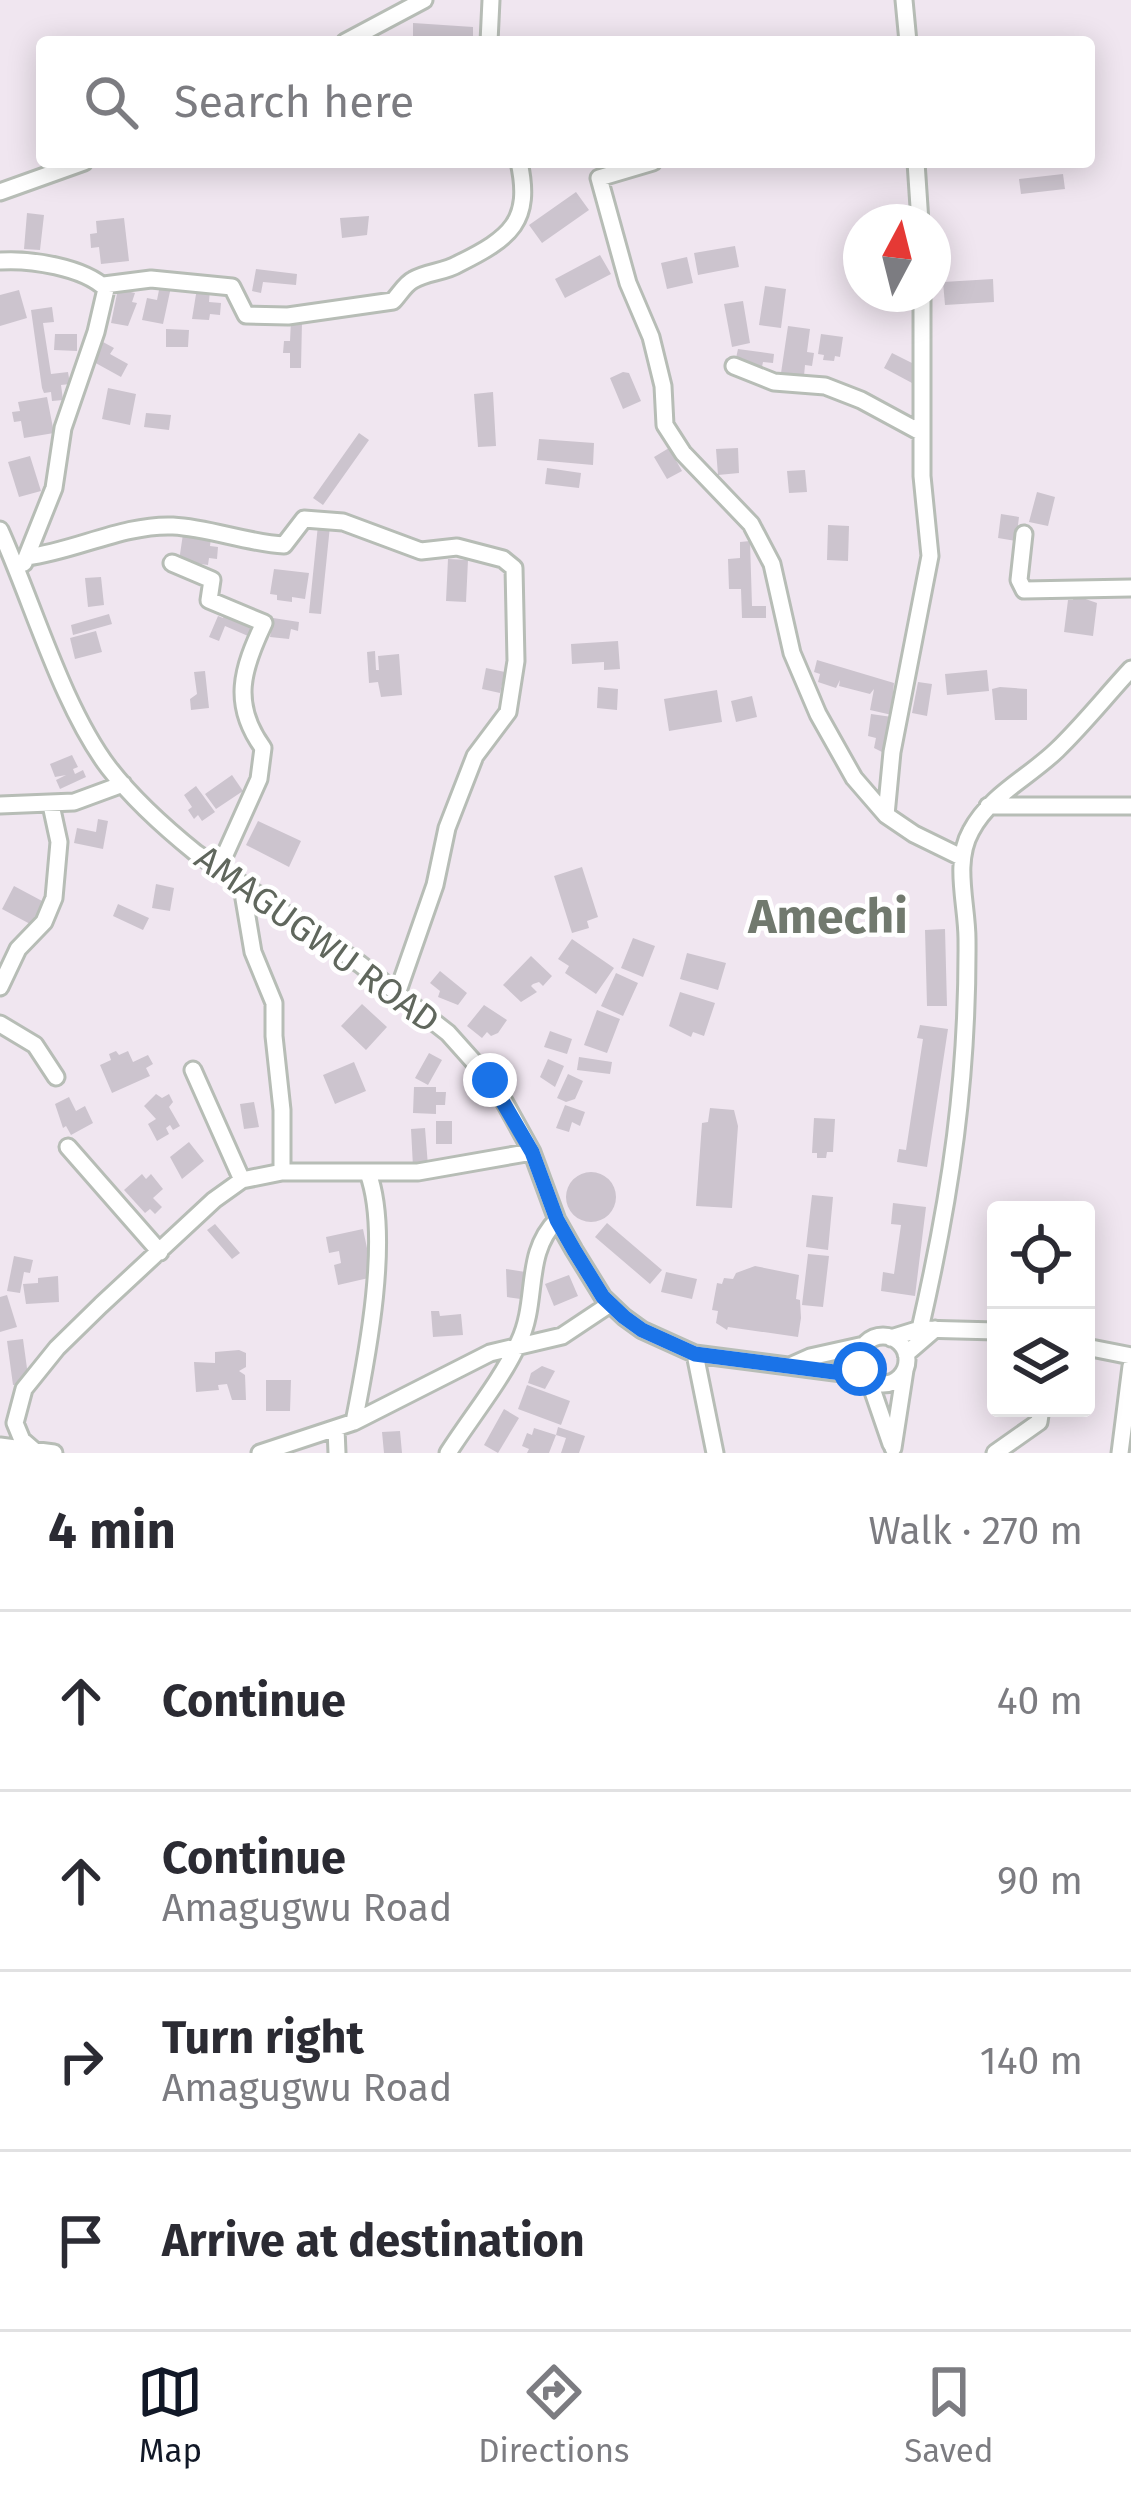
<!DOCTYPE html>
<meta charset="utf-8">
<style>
body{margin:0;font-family:"Fira Sans",sans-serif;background:#f7f7f7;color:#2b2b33}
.controls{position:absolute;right:36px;bottom:36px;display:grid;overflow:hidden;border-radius:12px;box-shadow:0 6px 30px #0003}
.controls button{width:108px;height:108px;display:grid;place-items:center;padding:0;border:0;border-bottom:3px solid #e1e1e2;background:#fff;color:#2b2b33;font:60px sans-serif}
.compass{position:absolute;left:843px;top:204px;width:108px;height:108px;border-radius:50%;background:#fff;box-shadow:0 6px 30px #0003;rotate:7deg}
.stop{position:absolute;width:36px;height:36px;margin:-27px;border:9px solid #1a73e8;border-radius:50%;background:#fff}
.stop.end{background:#1a73e8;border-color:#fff;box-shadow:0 3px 12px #0008}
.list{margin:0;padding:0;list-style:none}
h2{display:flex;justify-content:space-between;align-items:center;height:156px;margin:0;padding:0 48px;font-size:51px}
h2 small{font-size:39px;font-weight:400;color:#7c7c81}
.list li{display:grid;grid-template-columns:78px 1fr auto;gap:36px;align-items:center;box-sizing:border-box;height:180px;padding:0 48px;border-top:3px solid #e1e1e2}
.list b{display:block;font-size:45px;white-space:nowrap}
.list p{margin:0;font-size:39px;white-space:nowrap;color:#7c7c81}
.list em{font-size:39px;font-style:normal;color:#7c7c81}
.icon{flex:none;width:66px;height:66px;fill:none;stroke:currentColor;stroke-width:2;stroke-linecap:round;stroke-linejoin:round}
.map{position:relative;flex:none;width:1131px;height:1453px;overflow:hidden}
.search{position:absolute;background:#fff;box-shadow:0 6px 30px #0003;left:36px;right:36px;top:36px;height:132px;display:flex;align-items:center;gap:30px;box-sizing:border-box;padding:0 42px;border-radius:12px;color:#7c7c81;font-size:45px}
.sheet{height:876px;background:#fff}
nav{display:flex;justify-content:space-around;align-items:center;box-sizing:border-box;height:168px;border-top:3px solid #e1e1e2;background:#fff;font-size:33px;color:#7c7c81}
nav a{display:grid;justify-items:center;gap:6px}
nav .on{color:#111827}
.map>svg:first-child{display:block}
.building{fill:#ccc4ce}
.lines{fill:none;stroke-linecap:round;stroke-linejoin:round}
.street-casing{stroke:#b7bdb6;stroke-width:21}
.street{stroke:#fff;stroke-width:15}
.route{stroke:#1a73e8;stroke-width:15}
.labels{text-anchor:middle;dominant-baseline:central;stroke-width:9;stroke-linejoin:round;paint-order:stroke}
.street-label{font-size:36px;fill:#60675d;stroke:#fff}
.district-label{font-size:48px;font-weight:bold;fill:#71796e;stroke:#fff}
</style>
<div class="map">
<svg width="1131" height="1453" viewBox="0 0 1131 1453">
<rect width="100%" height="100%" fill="#f0e6f0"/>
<path class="building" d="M 413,23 L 473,27 L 473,42 L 413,42 Z
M 1063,174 L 1065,189 L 1021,194 L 1019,179 Z
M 576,192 L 589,210 L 542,243 L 529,225 Z
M 27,213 L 44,215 L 40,250 L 24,249 Z
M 369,216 L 367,235 L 342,238 L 340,218 Z
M 124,218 L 129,261 L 101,264 L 99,247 L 91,248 L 90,234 L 97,233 L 96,221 Z
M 735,246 L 739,267 L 698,275 L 694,253 Z
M 600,255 L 611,274 L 565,298 L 555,279 Z
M 687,257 L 693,283 L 667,289 L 661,263 Z
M 256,269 L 297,274 L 296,285 L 263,282 L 261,293 L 252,291 Z
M 993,279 L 994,302 L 945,305 L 943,282 Z
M 160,285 L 171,287 L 163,324 L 142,320 L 147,298 L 157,300 Z
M 765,286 L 786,289 L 781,328 L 759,325 Z
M 197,288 L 210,289 L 209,302 L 221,303 L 220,315 L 210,314 L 209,320 L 192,319 Z
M 118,289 L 135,293 L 132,302 L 137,303 L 128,326 L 111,323 Z
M 19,290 L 27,318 L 0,326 L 0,295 Z
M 743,301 L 750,343 L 732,347 L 724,304 Z
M 52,307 L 54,322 L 43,323 L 51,374 L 68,372 L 70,384 L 61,385 L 63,400 L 52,401 L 51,392 L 44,393 L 42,388 L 31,310 Z
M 291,320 L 302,321 L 301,368 L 290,368 L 290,353 L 283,353 L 284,341 L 290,341 Z
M 788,326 L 810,329 L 807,352 L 814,353 L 812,366 L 805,365 L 804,376 L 781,373 Z
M 166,329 L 189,330 L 188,347 L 166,347 Z
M 55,334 L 77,334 L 77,351 L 54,350 Z
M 821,334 L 843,337 L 840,357 L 835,356 L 834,361 L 823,360 L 824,355 L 818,354 Z
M 103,342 L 114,348 L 110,354 L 128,364 L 121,377 L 92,361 Z
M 738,349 L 774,354 L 773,363 L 763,362 L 762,367 L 743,364 L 744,359 L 736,358 Z
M 892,353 L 920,367 L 912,383 L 884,368 Z
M 623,372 L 629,373 L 641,401 L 623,409 L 610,378 Z
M 108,388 L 136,394 L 130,425 L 102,419 Z
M 493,392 L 496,446 L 478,447 L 474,394 Z
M 47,397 L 54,433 L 24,438 L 21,421 L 14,422 L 12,412 L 20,411 L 18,402 Z
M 146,413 L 171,415 L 169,430 L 144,427 Z
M 359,433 L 369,440 L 323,505 L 313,498 Z
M 539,439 L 594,443 L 593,465 L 537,460 Z
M 669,448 L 682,471 L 667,479 L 654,457 Z
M 738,448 L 739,473 L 718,475 L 716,449 Z
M 30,456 L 41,491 L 19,497 L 8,462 Z
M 547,468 L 581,473 L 579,488 L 545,484 Z
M 805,470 L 807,492 L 789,493 L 787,471 Z
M 1037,492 L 1055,497 L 1048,526 L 1029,522 Z
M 1001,514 L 1019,517 L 1016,541 L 998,538 Z
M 318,525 L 330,526 L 321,614 L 309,613 Z
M 828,525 L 849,526 L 848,561 L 827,560 Z
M 183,534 L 211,538 L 210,546 L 218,547 L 217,559 L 209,558 L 208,565 L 179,561 Z
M 750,541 L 752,606 L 766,606 L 766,618 L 742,618 L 741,589 L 729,589 L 728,559 L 740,558 L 740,542 Z
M 448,559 L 468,560 L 466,602 L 446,601 Z
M 274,569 L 309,573 L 305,599 L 292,597 L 292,602 L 277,600 L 277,595 L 270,594 Z
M 101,577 L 104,605 L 88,607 L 85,578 Z
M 1074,595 L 1097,603 L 1093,636 L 1064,632 L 1068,600 L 1073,600 Z
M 225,613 L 252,626 L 248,636 L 225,626 L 219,641 L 209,637 L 218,616 L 223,618 Z
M 109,614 L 112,624 L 73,635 L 71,625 Z
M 273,618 L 299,622 L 298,631 L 291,629 L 289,639 L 270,637 Z
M 96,631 L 102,652 L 75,659 L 70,638 Z
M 618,641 L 620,669 L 604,670 L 604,662 L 572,664 L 571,644 Z
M 375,651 L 376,670 L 379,670 L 378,656 L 399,654 L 402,695 L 381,697 L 378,682 L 369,683 L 367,652 Z
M 817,660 L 894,683 L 892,703 L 897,704 L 892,715 L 870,710 L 874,689 L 870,694 L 839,686 L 840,680 L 836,688 L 818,682 L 820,674 L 814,672 Z
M 486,668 L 505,672 L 500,693 L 482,689 Z
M 987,670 L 989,691 L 947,695 L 945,674 Z
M 205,671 L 209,708 L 191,710 L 190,699 L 197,694 L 194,672 Z
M 918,682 L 932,684 L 927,716 L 912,713 Z
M 598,687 L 618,689 L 617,710 L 597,708 Z
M 1000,687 L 1027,689 L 1027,720 L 995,720 L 992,689 Z
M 717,690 L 722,722 L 669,731 L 664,699 Z
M 752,696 L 757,717 L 736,722 L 731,701 Z
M 871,714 L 892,717 L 886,754 L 874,748 L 876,738 L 868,736 Z
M 72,755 L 78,767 L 73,769 L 75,774 L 83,770 L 86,777 L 60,789 L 56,780 L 66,775 L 55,777 L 50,764 Z
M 232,775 L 243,791 L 216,809 L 205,794 Z
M 196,786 L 215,812 L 202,821 L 198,815 L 194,819 L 188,810 L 192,807 L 184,795 Z
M 98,819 L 108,821 L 103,849 L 74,843 L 77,828 L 96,832 Z
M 258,821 L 301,841 L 289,867 L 246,845 Z
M 582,867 L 598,917 L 587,921 L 589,928 L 572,933 L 554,876 Z
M 156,884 L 174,888 L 170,911 L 152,908 Z
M 14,886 L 44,902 L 32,925 L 2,909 Z
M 118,904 L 149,918 L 143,930 L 113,916 Z
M 945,929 L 947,1006 L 927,1006 L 925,930 Z
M 633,938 L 655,946 L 643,977 L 621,968 Z
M 572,939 L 614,968 L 596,994 L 565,973 L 569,966 L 558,959 Z
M 687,953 L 726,963 L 718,990 L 680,979 Z
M 531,956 L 552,976 L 543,986 L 539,982 L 533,984 L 531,986 L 537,992 L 521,1002 L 503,985 Z
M 440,971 L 467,993 L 458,1005 L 438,997 L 440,991 L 430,983 Z
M 616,973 L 638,983 L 623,1016 L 601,1006 Z
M 680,992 L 715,1003 L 704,1036 L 693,1032 L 691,1037 L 669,1026 Z
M 362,1004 L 387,1027 L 366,1050 L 341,1026 Z
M 484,1005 L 507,1020 L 498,1033 L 491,1036 L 487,1032 L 482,1038 L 467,1026 Z
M 597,1010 L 620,1019 L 607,1053 L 584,1045 Z
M 920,1025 L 948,1029 L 927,1167 L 897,1162 L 899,1149 L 906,1150 L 923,1039 L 917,1038 Z
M 550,1031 L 572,1039 L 567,1054 L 544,1047 Z
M 116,1051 L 119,1055 L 128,1051 L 133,1062 L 148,1055 L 153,1064 L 146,1068 L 150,1076 L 112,1093 L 100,1065 L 111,1060 L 109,1054 Z
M 429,1053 L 442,1060 L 428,1085 L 415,1078 Z
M 579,1057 L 612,1062 L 610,1074 L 577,1070 Z
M 548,1059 L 564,1066 L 555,1087 L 540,1077 Z
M 354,1062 L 366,1091 L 335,1104 L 323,1075 Z
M 568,1074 L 583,1081 L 575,1099 L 566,1102 L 557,1098 Z
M 414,1087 L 436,1087 L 436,1092 L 446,1092 L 445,1105 L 436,1105 L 436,1114 L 413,1113 Z
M 156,1094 L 162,1098 L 169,1094 L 173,1102 L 169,1107 L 180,1126 L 173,1130 L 170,1125 L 166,1128 L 169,1134 L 157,1141 L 148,1124 L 156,1119 L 144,1106 Z
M 69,1097 L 76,1111 L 85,1106 L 93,1123 L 71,1135 L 66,1126 L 63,1128 L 55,1104 Z
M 254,1102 L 259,1127 L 244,1129 L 240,1104 Z
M 565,1105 L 585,1112 L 580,1126 L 572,1122 L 569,1132 L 556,1128 Z
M 710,1108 L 734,1110 L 738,1126 L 732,1208 L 696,1206 L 702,1123 L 708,1122 Z
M 814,1118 L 835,1119 L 833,1152 L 827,1152 L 826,1158 L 817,1158 L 817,1153 L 812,1153 Z
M 436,1121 L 452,1121 L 452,1144 L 436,1144 Z
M 425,1128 L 428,1166 L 413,1167 L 411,1129 Z
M 189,1142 L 204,1161 L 182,1179 L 170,1157 Z
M566 1197a25 25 0 1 1 50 0a25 25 0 1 1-50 0Z
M 142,1174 L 146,1179 L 151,1174 L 163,1189 L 153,1198 L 162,1207 L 155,1214 L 150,1209 L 145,1213 L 124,1190 Z
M 812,1195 L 833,1197 L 828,1250 L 806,1247 Z
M 893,1203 L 926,1207 L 915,1296 L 881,1291 L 883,1272 L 894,1274 L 901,1225 L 891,1224 Z
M 607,1223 L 662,1270 L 650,1284 L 595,1237 Z
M 215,1224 L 240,1253 L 232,1259 L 207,1230 Z
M 363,1229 L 373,1277 L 338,1285 L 334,1265 L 341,1263 L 339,1251 L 329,1253 L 326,1237 Z
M 808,1254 L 829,1256 L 823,1307 L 802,1305 Z
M 14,1256 L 33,1260 L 30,1273 L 24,1272 L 20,1293 L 7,1291 Z
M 755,1266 L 799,1275 L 796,1299 L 800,1300 L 801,1318 L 798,1337 L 728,1327 L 727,1330 L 716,1323 L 718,1311 L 712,1310 L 717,1283 L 722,1284 L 724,1278 L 733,1279 L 736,1273 Z
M 506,1269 L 532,1273 L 528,1300 L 507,1297 Z
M 666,1272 L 697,1279 L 692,1299 L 661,1292 Z
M 569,1275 L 578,1296 L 554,1306 L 545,1284 Z
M 58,1276 L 59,1302 L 26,1304 L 23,1284 L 38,1283 L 38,1278 Z
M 7,1295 L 17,1327 L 0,1332 L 0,1297 Z
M 431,1311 L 439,1311 L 440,1316 L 461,1314 L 463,1335 L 433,1337 Z
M 23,1339 L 29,1383 L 13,1385 L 7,1341 Z
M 239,1350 L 246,1353 L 246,1367 L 239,1371 L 245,1375 L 246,1400 L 232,1400 L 227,1384 L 218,1385 L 219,1390 L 196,1392 L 194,1362 L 215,1363 L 215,1352 Z
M 542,1366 L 555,1371 L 545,1389 L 528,1383 L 531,1373 Z
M 266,1380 L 291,1380 L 290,1411 L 266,1411 Z
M 527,1385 L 570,1401 L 561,1425 L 518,1409 Z
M 504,1409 L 519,1418 L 498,1453 L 484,1445 Z
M 558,1427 L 585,1436 L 579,1453 L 561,1453 L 566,1438 L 556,1435 Z
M 534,1428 L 556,1435 L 549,1453 L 527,1453 L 529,1449 L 522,1446 L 527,1433 L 532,1435 Z
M 400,1431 L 402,1453 L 384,1453 L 382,1432 Z"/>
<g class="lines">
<g class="street-casing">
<path id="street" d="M 904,0 L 908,42
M 345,42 L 424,0
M 489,42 L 491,0
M 653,162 L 599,178 L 628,283 L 651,337 L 663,386 L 665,425 L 683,453 L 751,524 L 772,564 L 792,653 L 818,714 L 854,778 L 886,815 L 914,834 L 961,857
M 916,162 L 920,222
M 0,192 L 84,162
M 0,261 C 30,259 84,267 106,289 L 96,332 L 63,428 L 54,488 L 24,563
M 104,285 L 151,279 L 232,287 L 246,315 L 288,316 L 393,301 C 399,295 405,284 413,280 C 426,272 445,272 458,264 C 511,238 532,221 519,162
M 734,366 L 774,382 L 825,386 L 861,400 L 922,433
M 0,530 C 33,603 62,706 109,768 C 133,799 165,828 196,853 L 360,964 L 448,1033 L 490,1080 L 505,1103 L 532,1152 L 557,1220 L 574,1250 L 603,1297 L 624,1317 L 642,1330 L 695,1354 L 865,1376
M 1024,534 L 1019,580 L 1024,590 L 1131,588
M 27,557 C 75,551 124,524 173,526 C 210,528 247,543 284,545 L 304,519 L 343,522 L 421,551 L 457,547 L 503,559 L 514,568 L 516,661 L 508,712 L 475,756 L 447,828 L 435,885 L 398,991
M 172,563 L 212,580 L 209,600 L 264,623 C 242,669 231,704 263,748 L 259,779 L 219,868
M 0,805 L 74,802 L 123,784
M 988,806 L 1131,806
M 886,815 L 892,752 L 930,556 L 922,476 L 922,294
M 242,887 L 253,952 L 274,1003 L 274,1036 L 282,1110 L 282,1172
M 0,987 L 18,949 L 44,922 L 54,898 L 59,842 L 51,805
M 0,1024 L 35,1045 L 56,1077
M 193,1070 L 242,1180
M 68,1147 L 160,1252
M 920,1329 C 951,1194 968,1079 967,939 C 967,904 953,863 971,831 C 990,795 1028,778 1057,750 C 1083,725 1106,696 1131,669
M859 1360a24 24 0 1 1 48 0a24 24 0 1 1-48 0Z
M 891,1338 L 920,1329 L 996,1331
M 1086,1347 L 1131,1356
M 695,1354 L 715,1453
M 906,1354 L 935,1329
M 792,1365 L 810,1357 L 864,1345
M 869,1380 L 891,1444
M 354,1422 C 367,1357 391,1235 368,1173
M 336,1428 L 337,1453
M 0,1446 L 54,1453
M 893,1448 L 905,1370
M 37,1453 L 22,1440 L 15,1423 L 24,1389 L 57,1348 L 101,1305 L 214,1200 L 242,1180 L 282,1172 L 418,1172 L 532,1152
M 260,1453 L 354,1422 L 490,1353 L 562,1336 L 610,1304
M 448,1453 C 471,1417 501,1381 519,1342 C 539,1300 523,1254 557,1220
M 995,1453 L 1039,1422 L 1041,1408
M 1120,1453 L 1131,1366"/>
</g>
<use href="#street" class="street"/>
</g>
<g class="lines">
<path class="route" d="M 490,1080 L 532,1152 L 557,1220 L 574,1250 L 603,1297 L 624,1317 L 642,1330 L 695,1354 L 865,1376 L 860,1369"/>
</g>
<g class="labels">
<g class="street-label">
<text transform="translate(317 939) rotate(36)">AMAGUGWU ROAD</text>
</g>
<g class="district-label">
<text x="828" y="917">Amechi</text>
</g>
</g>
</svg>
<div class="controls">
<button><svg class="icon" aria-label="locate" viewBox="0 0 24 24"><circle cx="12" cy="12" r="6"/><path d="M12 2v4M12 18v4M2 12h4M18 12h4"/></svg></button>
<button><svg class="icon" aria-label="layers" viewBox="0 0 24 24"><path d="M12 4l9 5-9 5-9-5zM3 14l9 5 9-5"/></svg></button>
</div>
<svg class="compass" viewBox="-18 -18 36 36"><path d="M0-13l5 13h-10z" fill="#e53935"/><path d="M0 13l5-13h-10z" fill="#7c7c81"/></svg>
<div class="stop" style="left:860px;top:1369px"></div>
<div class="stop end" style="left:490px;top:1080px"></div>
<div class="search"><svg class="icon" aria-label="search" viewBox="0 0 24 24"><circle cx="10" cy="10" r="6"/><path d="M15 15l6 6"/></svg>Search here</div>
</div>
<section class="sheet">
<h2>4 min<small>Walk · 270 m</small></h2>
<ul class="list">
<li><svg class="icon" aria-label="ahead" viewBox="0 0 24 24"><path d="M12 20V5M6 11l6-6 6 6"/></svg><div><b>Continue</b></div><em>40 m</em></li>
<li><svg class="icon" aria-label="ahead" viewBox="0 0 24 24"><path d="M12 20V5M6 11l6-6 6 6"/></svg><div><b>Continue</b><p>Amagugwu Road</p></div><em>90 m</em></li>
<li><svg class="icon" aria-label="right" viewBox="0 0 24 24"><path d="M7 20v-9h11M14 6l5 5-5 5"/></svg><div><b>Turn right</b><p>Amagugwu Road</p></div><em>140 m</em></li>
<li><svg class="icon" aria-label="arrive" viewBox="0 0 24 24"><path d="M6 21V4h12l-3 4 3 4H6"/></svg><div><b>Arrive at destination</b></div></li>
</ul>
</section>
<nav>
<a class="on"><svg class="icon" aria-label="map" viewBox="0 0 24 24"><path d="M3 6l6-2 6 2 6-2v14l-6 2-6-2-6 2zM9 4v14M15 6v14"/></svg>Map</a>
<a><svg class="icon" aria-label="directions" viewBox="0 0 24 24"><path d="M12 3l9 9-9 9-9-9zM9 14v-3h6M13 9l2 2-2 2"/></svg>Directions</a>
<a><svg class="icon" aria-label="saved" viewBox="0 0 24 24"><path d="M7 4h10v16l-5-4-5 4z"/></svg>Saved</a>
</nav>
